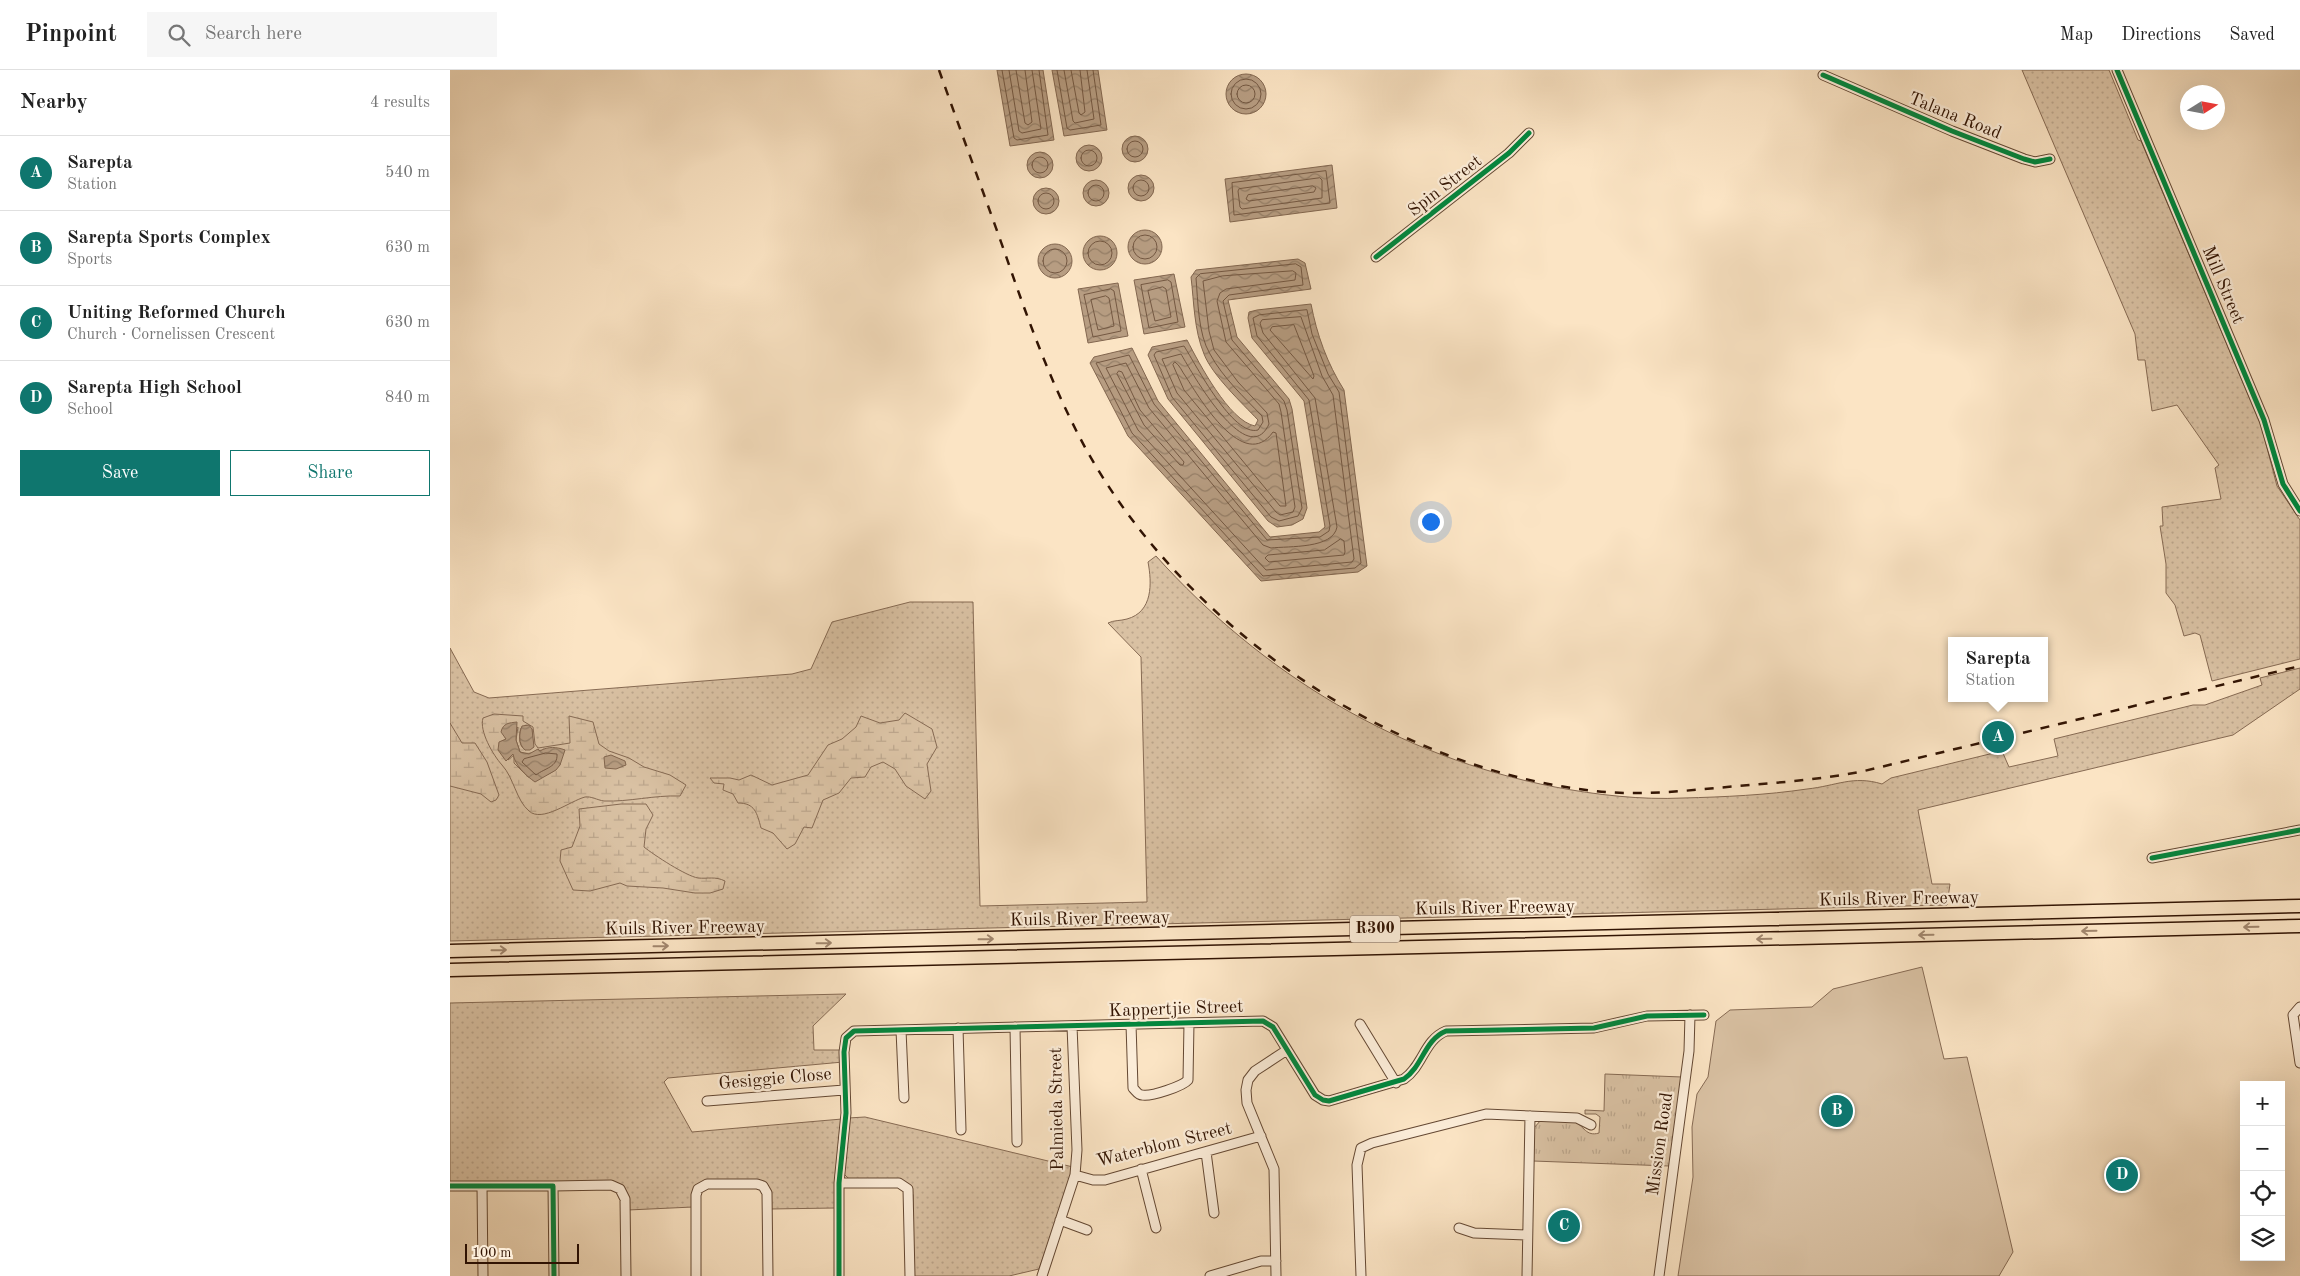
<!DOCTYPE html>
<meta charset="utf-8">
<style>
body{margin:0;font-family:"Old Standard TT",serif;background:#f6f6f6;color:#222}
.controls{position:absolute;right:15px;bottom:15px;display:grid;overflow:hidden;border-radius:0px;box-shadow:0 5px 20px #0002}
.controls button{width:45px;height:45px;display:grid;place-items:center;padding:0;border:0;border-bottom:1px solid #e0e0e0;background:#fff;color:#222;font:25px sans-serif}
.compass{position:absolute;left:1730px;top:15px;width:45px;height:45px;border-radius:50%;background:#fff;box-shadow:0 5px 20px #0002;rotate:79deg}
.scale{position:absolute;left:15px;bottom:12px;width:114px;box-sizing:border-box;padding-left:5px;border:2px solid #321403;border-top:0;font-size:14px;line-height:18px;white-space:nowrap;color:#321403;-webkit-text-stroke:4px #fcedd9;paint-order:stroke}
.you{position:absolute;left:980px;top:451px;width:18px;height:18px;margin:-12px;border:4px solid #fff;border-radius:50%;background:#1a73e8;box-shadow:0 0 0 8px #1a73e833}
.badge{display:grid;place-items:center;width:32px;height:32px;border-radius:50%;background:#0f766e;color:#fff;font-size:16px;font-weight:700}
.pin{position:absolute;translate:-50% -50%;border:2px solid #fff;box-shadow:0 1px 5px #0006}
.popup{position:absolute;left:1498px;top:567px;width:100px;height:65px;box-sizing:border-box;display:grid;place-content:center;border-radius:0px;background:#fff;filter:drop-shadow(0 1px 4px #0005);font-size:16px;white-space:nowrap;color:#767676}
.popup b{font-size:19px;color:#222}
.popup::after{content:'';position:absolute;left:50%;top:100%;margin-left:-10px;border:10px solid transparent;border-top-color:#fff}
.list{margin:0;padding:0;list-style:none}
h2{display:flex;justify-content:space-between;align-items:center;height:65px;margin:0;padding:0 20px;font-size:21px}
h2 small{font-size:16px;font-weight:400;color:#767676}
.list li{display:grid;grid-template-columns:32px 1fr auto;gap:15px;align-items:center;box-sizing:border-box;height:75px;padding:0 20px;border-top:1px solid #e0e0e0}
.list b{display:block;font-size:19px;white-space:nowrap}
.list p{margin:0;font-size:16px;white-space:nowrap;color:#767676}
.list em{font-size:16px;font-style:normal;color:#767676}
.actions{display:flex;gap:10px;padding:15px 20px}
.actions a{flex:1;padding:11px 0;border:1px solid #0f766e;border-radius:0px;text-align:center;font-size:18px;color:#0f766e}
.actions .main{background:#0f766e;color:#fff}
.icon{flex:none;width:28px;height:28px;fill:none;stroke:currentColor;stroke-width:2;stroke-linecap:round;stroke-linejoin:round}
.map{position:relative;flex:none;width:1850px;height:1206px;overflow:hidden}
header{display:flex;align-items:center;gap:30px;box-sizing:border-box;height:70px;padding:0 25px;background:#fff;border-bottom:1px solid #e0e0e0}
header strong{font-size:24px}
nav{display:flex;gap:28px;margin-inline-start:auto;font-size:18px}
.search{width:350px;height:45px;background:#f6f6f6;display:flex;align-items:center;gap:12px;box-sizing:border-box;padding:0 18px;border-radius:0px;color:#767676;font-size:19px}
main{display:flex}
aside{flex:1;background:#fff}
.map>svg:first-child{display:block}
.grass{fill:url(#grass-dots);stroke:#866a53}
.wetland{fill:url(#wetland-marsh);stroke:#866a53;fill-rule:evenodd}
.park{fill:url(#park-tufts);stroke:#866a53}
.pitch{fill:#d9c1a3;stroke:#866a53}
.water{fill:url(#water-waves);stroke:#82664f}
.lines{fill:none;stroke-linecap:round;stroke-linejoin:round}
.shore{stroke:#745842;stroke-width:1}
.minor-casing{stroke:#644833;stroke-width:11}
.highway-casing{stroke:#321403;stroke-width:15}
.minor{stroke:#fcedd9;stroke-width:9}
.highway{stroke:#fbe4c4;stroke-width:12}
.rail{stroke:#321403;stroke-width:2.5;stroke-dasharray:9 9;stroke-linecap:butt}
.cycleway-casing{stroke:#fcedd9;stroke-width:8}
.cycleway{stroke:#00873e;stroke-width:5}
.oneway{stroke:#a1866d}
.labels{text-anchor:middle;dominant-baseline:central;stroke-width:4.5;stroke-linejoin:round;paint-order:stroke}
.shield{fill:#fcedd9;stroke:#6f5543;stroke-width:1}
.shield-label{font-size:16px;font-weight:bold;fill:#321403}
.street-label{font-size:18px;fill:#321403;stroke:#fcedd9}
</style>
<header>
<strong>Pinpoint</strong>
<div class="search"><svg class="icon" aria-label="search" viewBox="0 0 24 24"><circle cx="10" cy="10" r="6"/><path d="M15 15l6 6"/></svg>Search here</div>
<nav><a>Map</a><a>Directions</a><a>Saved</a></nav>
</header>
<main>
<aside>
<h2>Nearby<small>4 results</small></h2>
<ul class="list">
<li><span class="badge">A</span><div><b>Sarepta</b><p>Station</p></div><em>540 m</em></li>
<li><span class="badge">B</span><div><b>Sarepta Sports Complex</b><p>Sports</p></div><em>630 m</em></li>
<li><span class="badge">C</span><div><b>Uniting Reformed Church</b><p>Church · Cornelissen Crescent</p></div><em>630 m</em></li>
<li><span class="badge">D</span><div><b>Sarepta High School</b><p>School</p></div><em>840 m</em></li>
</ul>
<div class="actions"><a class="main">Save</a><a>Share</a></div>
</aside>
<div class="map">
<svg width="1850" height="1206" viewBox="0 0 1850 1206">
<defs>
<pattern id="grass-dots" width="8" height="8" patternUnits="userSpaceOnUse" patternTransform="scale(1.25)"><rect width="8" height="8" fill="#d9c1a3"/><path d="M2 2h.1M6 6h.1" fill="none" stroke="#bba58b" stroke-width="1.8" stroke-linecap="round"/></pattern>
<pattern id="wetland-marsh" width="20" height="14" patternUnits="userSpaceOnUse" patternTransform="scale(1.25)"><rect width="20" height="14" fill="#d9c1a3"/><path d="M1 5h8M5 5V1M11 12h8M15 12V8" fill="none" stroke="#bba58b"/></pattern>
<pattern id="park-tufts" width="24" height="20" patternUnits="userSpaceOnUse" patternTransform="scale(1.25)"><rect width="24" height="20" fill="#d9c1a3"/><path d="M3 7l-1-3M5 7V3M7 7l1-3M15 17l-1-3M17 17v-4M19 17l1-3" fill="none" stroke="#bba58b"/></pattern>
<pattern id="water-waves" width="16" height="10" patternUnits="userSpaceOnUse" patternTransform="scale(1.25)"><rect width="16" height="10" fill="#b79d82"/><path d="M0 5q4-4 8 0t8 0" fill="none" stroke="#957f68"/></pattern>
</defs>
<rect width="100%" height="100%" fill="#fbe4c4"/>
<filter id="stains"><feTurbulence type="fractalNoise" baseFrequency=".004" numOctaves="4"/><feColorMatrix values="0 0 0 0 .2 0 0 0 0 .09 0 0 0 0 .02 0 0 0 .5 -.17"/></filter>
<radialGradient id="worn" r=".72"><stop offset=".6" stop-color="#630" stop-opacity="0"/><stop offset="1" stop-color="#630" stop-opacity=".3"/></radialGradient>
<path class="grass" d="M 1572,0 L 1659,0 L 1688,70 L 1691,71 L 1811,355 L 1827,416 L 1850,450 L 1850,589 L 1762,611 L 1750,565 L 1745,563 L 1734,566 L 1725,535 L 1716,523 L 1716,494 L 1710,456 L 1713,456 L 1712,437 L 1771,429 L 1765,398 L 1769,395 L 1727,335 L 1702,341 L 1695,290 L 1688,290 L 1685,264 Z
M 706,486 C 812,604 949,687 1105,717 C 1147,725 1191,730 1233,728 C 1274,727 1317,725 1357,719 C 1386,716 1403,705 1432,714 L 1441,708 L 1552,681 L 1559,697 L 1608,686 L 1604,669 L 1743,635 L 1755,635 L 1812,615 L 1810,608 L 1850,598 L 1850,619 L 1783,665 L 1468,740 L 1482,814 L 1500,814 L 1497,835 L 0,871 L 0,578 L 24,622 L 39,628 L 342,604 L 361,599 L 382,552 L 460,532 L 523,532 L 530,836 L 697,832 L 691,587 L 658,553 C 664,550 670,551 677,549 C 703,542 702,513 698,492 Z
M 396,924 L 363,956 L 364,980 L 393,980 L 393,992 L 218,1008 L 214,1012 L 242,1062 L 392,1049 L 385,1138 L 320,1139 L 317,1118 L 247,1117 L 243,1137 L 178,1140 L 171,1116 L 0,1113 L 0,933 Z
M 415,1047 L 623,1097 L 619,1114 L 589,1199 L 559,1206 L 463,1206 L 463,1125 L 460,1117 L 399,1109 L 393,1103 L 398,1048 Z"/>
<path class="wetland" d="M 455,643 L 482,659 L 487,677 L 477,694 L 481,721 L 475,729 L 456,716 L 445,699 L 433,692 L 421,697 L 415,707 L 401,708 L 389,723 L 373,730 L 362,758 L 354,757 L 345,774 L 337,779 L 323,763 L 311,758 C 307,743 305,733 288,733 L 283,724 L 273,720 L 274,714 L 264,713 L 260,708 L 280,708 L 289,710 L 301,705 L 322,715 L 358,705 L 378,675 L 392,669 L 406,657 L 411,646 L 430,653 L 449,650 Z
M 44,644 L 73,646 L 73,651 L 83,657 L 85,674 L 88,678 L 120,673 L 119,646 L 143,652 L 149,674 L 159,681 L 179,688 L 194,697 L 220,705 L 236,715 L 230,726 C 204,725 179,732 154,731 C 147,730 141,726 135,727 C 120,731 92,753 79,741 C 66,730 64,708 52,695 C 43,685 29,661 33,648 ZM 76,655 L 82,659 L 83,677 L 75,680 C 68,675 69,665 71,658 ZM 68,657 L 66,670 L 70,682 C 81,687 94,677 107,679 L 110,695 C 101,705 92,708 78,707 L 64,693 L 64,685 L 58,690 L 49,673 L 56,669 L 55,667 Z
M 0,653 L 12,673 L 25,673 L 37,692 L 49,725 L 46,730 L 41,732 L 31,724 L 0,716 Z
M 171,734 L 196,734 L 203,745 L 196,759 L 194,777 C 204,785 236,806 248,808 C 258,809 265,806 275,811 L 273,819 L 260,823 L 245,823 L 213,818 L 177,816 L 170,813 L 140,821 L 123,820 L 110,791 L 111,780 L 122,777 L 130,756 L 129,739 Z"/>
<path class="park" d="M 1155,1004 L 1232,1007 L 1219,1096 L 1083,1091 L 1083,1059 L 1091,1050 C 1100,1050 1116,1048 1124,1051 C 1134,1056 1136,1067 1149,1063 L 1150,1047 L 1146,1044 L 1135,1044 L 1135,1040 L 1154,1041 Z"/>
<path class="pitch" d="M 1472,897 L 1494,989 L 1517,987 L 1563,1182 L 1549,1206 L 1228,1206 L 1243,1107 L 1242,1057 L 1247,1024 L 1258,1007 L 1266,951 L 1280,940 L 1362,937 L 1383,919 Z"/>
<path class="water" d="M 547,0 L 593,0 L 604,70 L 560,76 Z
M 602,0 L 648,0 L 657,60 L 614,66 Z
M776 24a20 20 0 1 1 40 0a20 20 0 1 1-40 0Z
M672 79a13 13 0 1 1 26 0a13 13 0 1 1-26 0Z
M626 88a13 13 0 1 1 26 0a13 13 0 1 1-26 0Z
M577 95a13 13 0 1 1 26 0a13 13 0 1 1-26 0Z
M 882,95 L 887,138 L 780,152 L 775,109 Z
M678 118a13 13 0 1 1 26 0a13 13 0 1 1-26 0Z
M633 123a13 13 0 1 1 26 0a13 13 0 1 1-26 0Z
M583 131a13 13 0 1 1 26 0a13 13 0 1 1-26 0Z
M678 177a17 17 0 1 1 34 0a17 17 0 1 1-34 0Z
M633 183a17 17 0 1 1 34 0a17 17 0 1 1-34 0Z
M588 191a17 17 0 1 1 34 0a17 17 0 1 1-34 0Z
M 848,189 L 855,193 L 861,219 L 778,230 L 787,267 L 839,329 L 842,339 L 857,438 L 853,449 L 842,455 L 827,457 L 818,451 L 718,329 L 698,285 L 702,277 L 737,270 C 749,293 779,351 805,356 L 808,350 C 792,333 762,305 754,284 C 744,260 744,232 741,207 L 746,200 Z
M 724,204 L 735,257 L 694,264 L 684,210 Z
M 668,213 L 678,266 L 638,273 L 628,219 Z
M 861,234 C 867,265 877,293 894,320 L 917,496 L 908,502 L 811,511 L 678,366 L 640,293 L 644,287 L 682,278 L 708,331 L 820,467 L 869,462 L 875,457 L 854,331 L 802,268 L 798,248 L 799,242 L 807,240 Z
M 67,652 L 66,670 L 70,682 L 79,684 L 88,679 L 90,681 C 98,676 107,677 115,680 L 110,695 L 106,700 L 85,712 C 75,705 65,695 63,684 L 56,691 L 48,680 L 49,672 L 56,669 L 51,662 C 53,653 59,653 67,652 Z
M 79,655 L 82,659 L 84,677 L 80,680 L 75,680 C 68,674 69,663 72,656 Z
M 161,685 L 175,691 L 176,695 L 166,699 L 155,698 L 154,687 Z"/>
<g class="lines">
<path class="shore" d="M 552,0 L 564,68 L 567,70 L 598,65 L 589,0
M 559,0 L 569,61 L 572,63 L 591,59 L 582,0
M 566,0 L 575,53 L 578,55 L 582,52 L 575,0
M 607,0 L 617,58 L 620,60 L 651,55 L 643,0
M 614,0 L 623,51 L 625,53 L 644,49 L 637,0
M 621,0 L 629,43 L 631,45 L 635,42 L 630,0
M781 24a15 15 0 1 1 30 0a15 15 0 1 1-30 0Z
M787 24a9 9 0 1 1 18 0a9 9 0 1 1-18 0Z
M677 79a8 8 0 1 1 16 0a8 8 0 1 1-16 0Z
M631 88a8 8 0 1 1 16 0a8 8 0 1 1-16 0Z
M582 95a8 8 0 1 1 16 0a8 8 0 1 1-16 0Z
M 876,101 L 880,133 L 784,145 L 782,113 Z
M 870,108 L 872,110 L 872,128 L 792,139 L 790,137 L 788,121 L 789,119 Z
M683 118a8 8 0 1 1 16 0a8 8 0 1 1-16 0Z
M638 123a8 8 0 1 1 16 0a8 8 0 1 1-16 0Z
M 863,116 L 866,118 L 864,122 L 799,131 L 796,129 L 798,125 Z
M588 131a8 8 0 1 1 16 0a8 8 0 1 1-16 0Z
M683 177a12 12 0 1 1 24 0a12 12 0 1 1-24 0Z
M638 183a12 12 0 1 1 24 0a12 12 0 1 1-24 0Z
M593 191a12 12 0 1 1 24 0a12 12 0 1 1-24 0Z
M 846,194 L 851,197 L 853,215 L 779,225 L 773,231 L 782,270 L 834,331 L 837,340 L 852,438 L 848,446 L 829,451 L 821,447 L 722,327 L 704,285 L 706,282 L 734,276 C 746,295 783,367 808,360 L 813,352 L 812,346 C 794,327 773,308 760,284 C 748,264 748,231 746,208 L 750,204 Z
M 843,201 L 846,203 L 845,210 L 776,219 L 770,223 L 767,231 L 776,272 L 829,334 L 831,342 L 845,437 L 843,442 L 830,445 L 826,442 L 727,323 L 712,289 L 731,284 C 741,301 797,402 819,354 L 817,343 L 788,312 L 764,280 L 759,261 L 753,211 L 772,206 Z
M 718,210 L 721,212 L 728,252 L 699,258 L 691,215 Z
M 713,217 L 716,219 L 721,247 L 705,251 L 698,221 Z
M 661,219 L 664,221 L 671,261 L 643,267 L 634,225 Z
M 656,226 L 659,228 L 664,256 L 648,260 L 641,230 Z
M 857,240 L 862,264 L 878,304 L 889,322 L 911,493 L 905,498 L 813,506 L 682,363 L 646,293 L 679,285 L 704,334 L 817,470 L 870,467 L 879,461 L 880,456 L 859,330 L 807,266 L 803,248 L 809,245 Z
M 851,247 L 872,306 L 883,325 L 904,489 L 902,492 L 816,500 L 688,360 L 656,298 L 676,293 L 699,338 L 813,475 L 821,478 C 839,476 883,479 887,457 L 865,328 L 813,263 L 810,253 L 812,250 Z
M 844,255 L 864,306 L 863,309 L 820,260 L 822,257 Z
M 725,292 C 730,295 732,302 736,307 C 750,329 794,403 823,362 L 826,363 L 836,436 L 830,436 L 734,320 L 723,295 Z
M 669,301 L 672,302 L 690,340 L 734,392 L 733,395 L 730,395 L 694,355 L 667,304 Z
M 891,469 L 894,471 L 895,482 L 894,485 L 819,492 L 815,488 L 818,485 L 874,480 Z
M 96,683 L 107,684 C 108,697 95,698 86,705 L 72,692 L 74,689 Z"/>
<g class="minor-casing">
<path id="minor" d="M 1667,0 L 1814,350 L 1833,414 L 1850,441
M 1373,5 L 1502,61 L 1574,89 L 1585,92 L 1600,89
M 926,187 L 1059,83 L 1079,63
M 1702,788 L 1850,760
M 1850,937 L 1843,945 L 1850,993
M 681,954 L 683,1018 C 686,1021 688,1025 692,1025 C 701,1027 733,1016 738,1010 L 739,953
M 910,954 L 946,1013
M 565,957 L 567,1072
M 508,958 L 511,1060
M 451,960 L 454,1028
M 257,1031 L 394,1020
M 756,1082 L 764,1143
M 691,1099 L 706,1158
M 625,1105 L 643,1110 L 655,1110 L 811,1066
M 389,1113 L 449,1113 L 458,1119 L 460,1206
M 0,1116 L 103,1116 L 104,1206
M 32,1116 L 33,1206
M 103,1116 L 161,1115 L 170,1119 L 175,1129 L 176,1206
M 610,1150 L 637,1160
M 1009,1158 L 1024,1163 L 1077,1165
M 246,1206 L 246,1125 L 248,1119 L 257,1114 L 307,1114 L 313,1116 L 317,1123 L 318,1206
M 389,1206 L 389,1113 L 396,1043 L 394,982 L 396,968 L 404,961 L 813,951 L 823,957 L 865,1025 L 873,1030 L 879,1031 L 954,1009 C 973,996 974,970 996,961 L 1144,958 L 1197,946 L 1254,945
M 592,1206 L 625,1105 L 627,1080 L 622,956
M 760,1206 L 811,1191 L 826,1191
M 826,1206 L 824,1099 L 797,1033 L 796,1020 L 798,1010 L 805,1001 L 837,980
M 911,1206 L 907,1095 L 911,1078 L 922,1073 L 1036,1044 L 1127,1048 L 1141,1055
M 1077,1206 L 1080,1046
M 1209,1206 L 1239,981 L 1240,945"/>
</g>
<g class="highway-casing">
<path id="highway" d="M 0,881 L 1850,836
M 0,900 L 1850,856"/>
</g>
<use href="#minor" class="minor"/>
<use href="#highway" class="highway"/>
<path class="rail" d="M 489,0 C 511,62 534,124 556,186 C 579,253 603,319 637,381 C 737,559 941,699 1145,721 C 1189,726 1233,721 1277,717 C 1323,713 1369,710 1414,701 L 1850,596"/>
<g class="cycleway-casing">
<path id="cycleway" d="M 1667,0 L 1814,350 L 1833,414 L 1850,441
M 1373,5 L 1502,61 L 1574,89 L 1585,92 L 1600,89
M 926,187 L 1059,83 L 1079,63
M 1702,788 L 1850,760
M 0,1116 L 103,1116 L 104,1206
M 389,1206 L 389,1113 L 396,1043 L 394,982 L 396,968 L 404,961 L 813,951 L 823,957 L 865,1025 L 873,1030 L 879,1031 L 954,1009 C 973,996 974,970 996,961 L 1144,958 L 1197,946 L 1254,945"/>
</g>
<use href="#cycleway" class="cycleway"/>
</g>
<defs><path id="oneway-shaft" d="M-6 0H5M1.5-3L5.5 0L1.5 3" fill="none" stroke-width="1.6" stroke-linecap="round" stroke-linejoin="round" transform="scale(1.25)"/></defs>
<g class="oneway">
<use href="#oneway-shaft" transform="translate(1801 857) rotate(179)"/>
<use href="#oneway-shaft" transform="translate(1639 861) rotate(179)"/>
<use href="#oneway-shaft" transform="translate(1476 865) rotate(179)"/>
<use href="#oneway-shaft" transform="translate(536 869) rotate(-1)"/>
<use href="#oneway-shaft" transform="translate(1314 869) rotate(179)"/>
<use href="#oneway-shaft" transform="translate(374 873) rotate(-1)"/>
<use href="#oneway-shaft" transform="translate(211 876) rotate(-1)"/>
<use href="#oneway-shaft" transform="translate(49 880) rotate(-1)"/>
</g>
<g class="labels">
<rect class="shield" x="900" y="845.5" width="50" height="27" rx="4"/>
<g class="shield-label">
<text x="925" y="859">R300</text>
</g>
<g class="street-label">
<text transform="translate(1505 46) rotate(22)">Talana Road</text>
<text transform="translate(995 116) rotate(-38)">Spin Street</text>
<text transform="translate(1773 215) rotate(67)">Mill Street</text>
<text transform="translate(1449 829) rotate(-1)">Kuils River Freeway</text>
<text transform="translate(1045 838) rotate(-1)">Kuils River Freeway</text>
<text transform="translate(640 849) rotate(-1)">Kuils River Freeway</text>
<text transform="translate(235 858) rotate(-1)">Kuils River Freeway</text>
<text transform="translate(726 939) rotate(-2)">Kappertjie Street</text>
<text transform="translate(325 1009) rotate(-5)">Gesiggie Close</text>
<text transform="translate(607 1039) rotate(-91)">Palmieda Street</text>
<text transform="translate(1210 1074) rotate(-82)">Mission Road</text>
<text transform="translate(714 1075) rotate(-14)">Waterblom Street</text>
</g>
</g>
<rect width="100%" height="100%" filter="url(#stains)"/>
<rect width="100%" height="100%" fill="url(#worn)"/>
</svg>
<div class="controls">
<button>+</button>
<button>−</button>
<button><svg class="icon" aria-label="locate" viewBox="0 0 24 24"><circle cx="12" cy="12" r="6"/><path d="M12 2v4M12 18v4M2 12h4M18 12h4"/></svg></button>
<button><svg class="icon" aria-label="layers" viewBox="0 0 24 24"><path d="M12 4l9 5-9 5-9-5zM3 14l9 5 9-5"/></svg></button>
</div>
<svg class="compass" viewBox="-18 -18 36 36"><path d="M0-13l5 13h-10z" fill="#e53935"/><path d="M0 13l5-13h-10z" fill="#767676"/></svg>
<div class="scale">100 m</div>
<div class="you"></div>
<div class="pin badge" style="left:1548px;top:667px">A</div>
<div class="popup"><b>Sarepta</b>Station</div>
<div class="pin badge" style="left:1387px;top:1041px">B</div>
<div class="pin badge" style="left:1114px;top:1156px">C</div>
<div class="pin badge" style="left:1672px;top:1105px">D</div>
</div>
</main>
